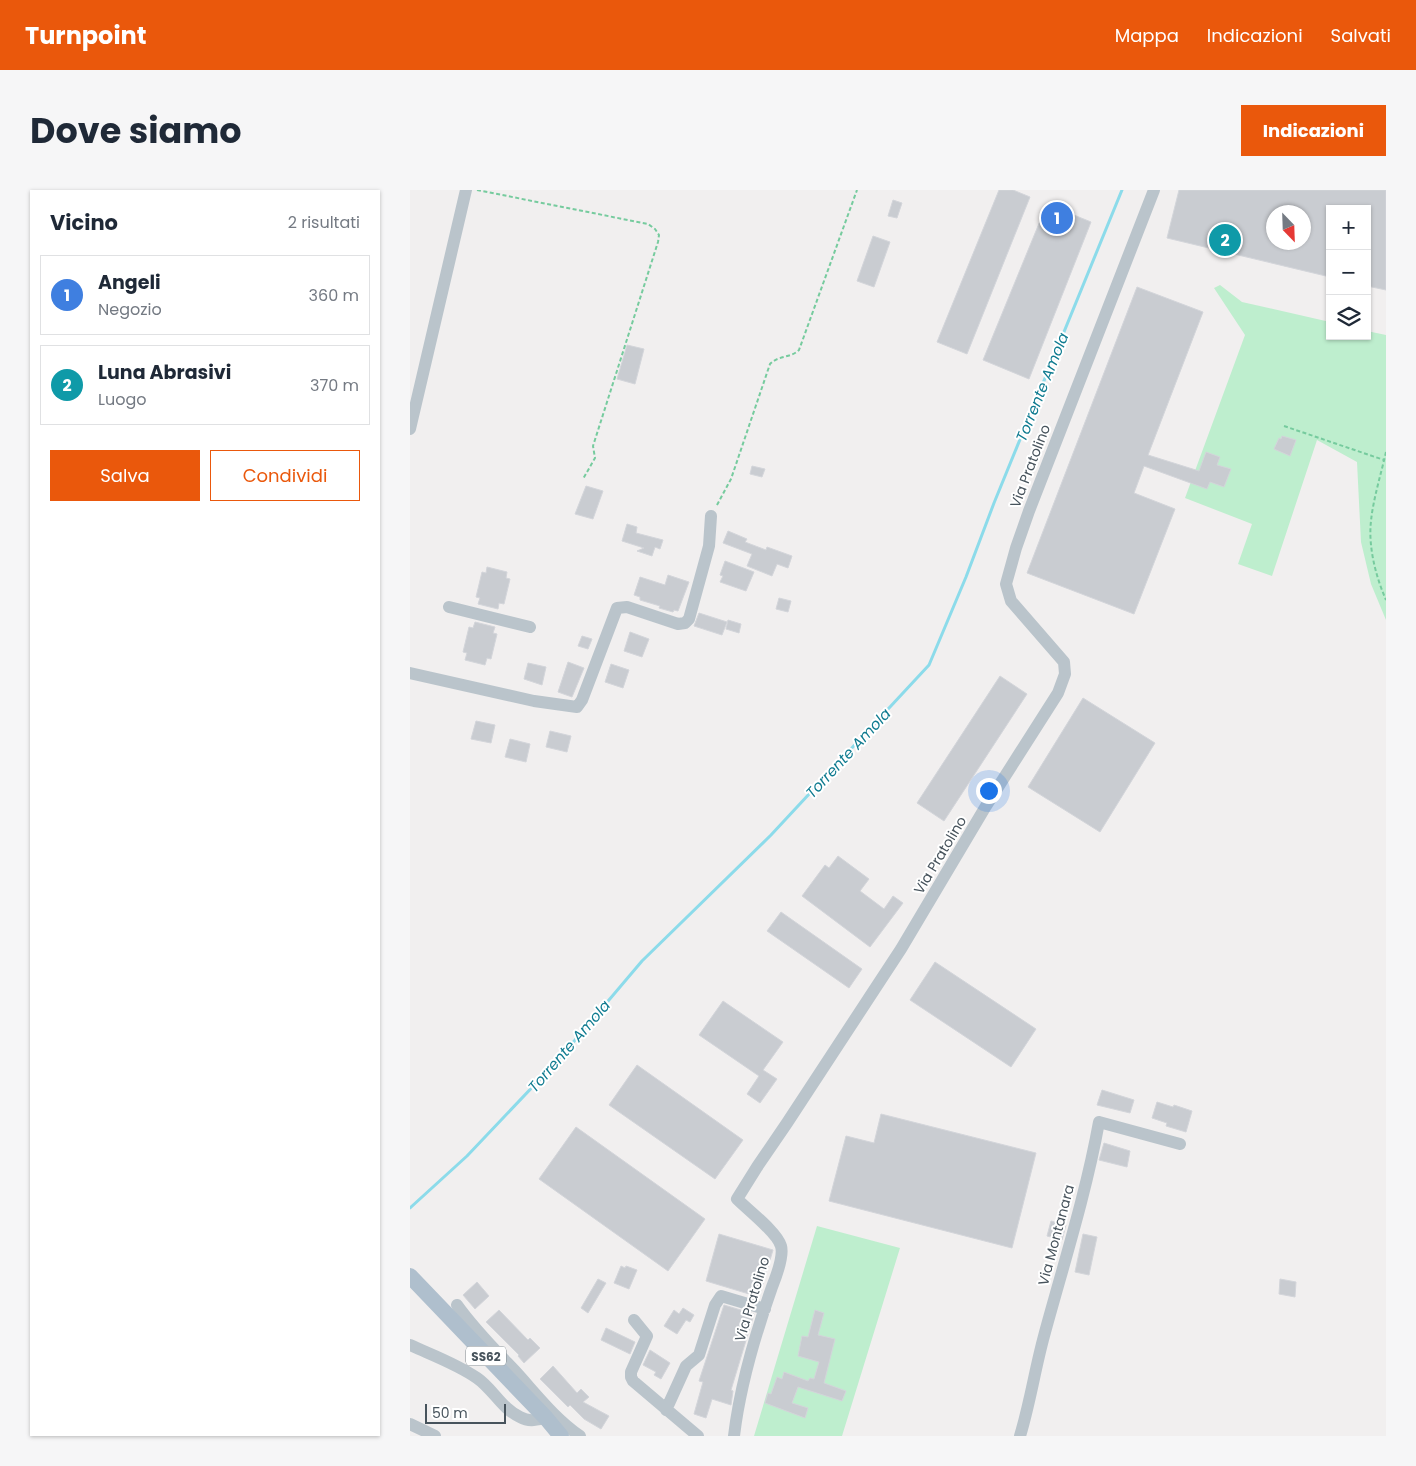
<!DOCTYPE html>
<html lang="it">
<meta charset="utf-8">
<style>
body{margin:0;font-family:Poppins,sans-serif;background:#f6f6f7;color:#1f2937}
.controls{position:absolute;right:15px;top:15px;display:grid;overflow:hidden;border-radius:0px;box-shadow:0 1px 4px #0004}
.controls button{width:45px;height:45px;display:grid;place-items:center;padding:0;border:0;border-bottom:1px solid #e0e1e3;background:#fff;color:#1f2937;font:25px sans-serif}
.compass{position:absolute;left:856px;top:15px;width:45px;height:45px;border-radius:50%;background:#fff;box-shadow:0 1px 4px #0004;rotate:157deg}
.scale{position:absolute;left:15px;bottom:12px;width:81px;box-sizing:border-box;padding-left:5px;border:2px solid #47535c;border-top:0;font-size:14px;line-height:18px;white-space:nowrap;color:#47535c;-webkit-text-stroke:4px #fff;paint-order:stroke}
.you{position:absolute;left:578px;top:600px;width:18px;height:18px;margin:-12px;border:4px solid #fff;border-radius:50%;background:#1a73e8;box-shadow:0 0 0 8px #1a73e833}
.badge{display:grid;place-items:center;width:32px;height:32px;border-radius:50%;background:#ea580c;color:#fff;font-size:16px;font-weight:700}
.pin{position:absolute;translate:-50% -50%;border:2px solid #fff;box-shadow:0 1px 5px #0006}
.list{margin:0;padding:0;list-style:none}
h2{display:flex;justify-content:space-between;align-items:center;height:65px;margin:0;padding:0 20px;font-size:21px}
h2 small{font-size:16px;font-weight:400;color:#747a83}
.list li{display:grid;grid-template-columns:32px 1fr auto;gap:15px;align-items:center;box-sizing:border-box;height:80px;margin:0 10px 10px;padding:0 10px;border:1px solid #e0e1e3;border-radius:0px}
.list b{display:block;font-size:19px;white-space:nowrap}
.list p{margin:0;font-size:16px;white-space:nowrap;color:#747a83}
.list em{font-size:16px;font-style:normal;color:#747a83}
.actions{display:flex;gap:10px;padding:15px 20px}
.actions a{flex:1;padding:11px 0;border:1px solid #ea580c;border-radius:0px;text-align:center;font-size:18px;color:#ea580c}
.actions .main{background:#ea580c;color:#fff}
.icon{flex:none;width:28px;height:28px;fill:none;stroke:currentColor;stroke-width:2;stroke-linecap:round;stroke-linejoin:round}
.map{position:relative;flex:none;width:976px;height:1246px;overflow:hidden;border-radius:0px}
header{display:flex;align-items:center;gap:30px;box-sizing:border-box;height:70px;padding:0 25px;background:#ea580c;color:#fff}
header strong{font-size:24px}
nav{display:flex;gap:28px;margin-inline-start:auto;font-size:18px}
.intro{display:flex;align-items:center;justify-content:space-between;box-sizing:border-box;height:120px;padding:0 30px}
h1{margin:0;font-size:35px}
.button{padding:12px 22px;border-radius:0px;background:#ea580c;color:#fff;font-size:18px;font-weight:700}
main{display:flex;gap:30px;padding:0 30px}
aside{flex:1;background:#fff;border-radius:0px;box-shadow:0 1px 4px #0004}
.map>svg:first-child{display:block}
.green{fill:#beeece}
.lines{fill:none;stroke-linecap:round;stroke-linejoin:round}
.stream{stroke:#8cdbea;stroke-width:3}
.building{fill:#c9ccd1;stroke:#d3d5da;fill-rule:evenodd}
.path{stroke:#76cb9e;stroke-width:2;stroke-dasharray:4 2.5;stroke-linecap:butt}
.minor{stroke:#bac4cb;stroke-width:12}
.major{stroke:#afbfcd;stroke-width:16}
.labels{text-anchor:middle;dominant-baseline:central;stroke-width:4;stroke-linejoin:round;paint-order:stroke}
.shield{fill:#fff;stroke:#7e878d;stroke-width:1}
.shield-label{font-size:12px;font-weight:bold;fill:#47535c}
.street-label{font-size:14px;fill:#47535c;stroke:#fff}
.water-label{font-size:15px;font-style:italic;fill:#0f7b90;stroke:#fff}
</style>
<header>
<strong>Turnpoint</strong>
<nav><a>Mappa</a><a>Indicazioni</a><a>Salvati</a></nav>
</header>
<div class="intro"><h1>Dove siamo</h1><a class="button">Indicazioni</a></div>
<main>
<aside>
<h2>Vicino<small>2 risultati</small></h2>
<ul class="list">
<li><span class="badge" style="background:#3f7fe0">1</span><div><b>Angeli</b><p>Negozio</p></div><em>360 m</em></li>
<li><span class="badge" style="background:#0f9aa8">2</span><div><b>Luna Abrasivi</b><p>Luogo</p></div><em>370 m</em></li>
</ul>
<div class="actions"><a class="main">Salva</a><a>Condividi</a></div>
</aside>
<div class="map">
<svg width="976" height="1246" viewBox="0 0 976 1246">
<rect width="100%" height="100%" fill="#f1efef"/>
<path class="green" d="M 810,95 L 832,112 L 920,132 L 920,146 L 957,146 L 957,141 L 976,145 L 976,430 L 961,394 L 951,352 L 947,272 L 907,250 L 862,386 L 828,374 L 842,334 L 775,308 L 835,145 L 804,98 Z
M 407,1036 L 490,1058 L 432,1246 L 344,1246 Z"/>
<g class="lines">
<path class="stream" d="M 0,1018 L 57,966 L 149,869 L 232,771 L 361,645 L 519,475 L 556,387 L 584,313 L 712,0"/>
</g>
<path class="building" d="M 589,0 L 603,0 L 620,7 L 557,164 L 527,152 Z
M 769,0 L 976,0 L 976,100 L 957,96 L 957,19 L 920,19 L 920,87 L 757,48 ZM 864,22 L 894,22 L 894,52 L 864,52 Z
M 483,10 L 492,13 L 487,28 L 478,26 Z
M 637,14 L 681,32 L 619,189 L 573,170 Z
M 463,46 L 480,52 L 464,97 L 447,91 Z
M 727,97 L 793,122 L 738,265 L 789,281 L 796,262 L 810,267 L 807,275 L 821,279 L 814,297 L 800,292 L 797,299 L 734,276 L 724,303 L 765,319 L 724,424 L 617,383 Z
M 217,155 L 234,159 L 225,194 L 207,189 Z
M 872,246 L 886,250 L 880,266 L 864,259 L 869,248 L 871,249 Z
M 342,276 L 355,279 L 352,287 L 340,284 Z
M 176,296 L 193,301 L 183,329 L 165,324 Z
M 217,334 L 227,337 L 226,343 L 253,350 L 250,359 L 245,357 L 242,366 L 227,361 L 234,358 L 212,351 Z
M 318,341 L 337,349 L 335,352 L 356,360 L 357,357 L 382,366 L 378,378 L 367,374 L 362,386 L 337,376 L 342,364 L 313,353 Z
M 315,371 L 344,382 L 336,401 L 310,392 L 313,386 L 310,385 Z
M 77,377 L 97,382 L 96,388 L 100,389 L 94,414 L 89,413 L 88,419 L 68,414 L 70,408 L 66,407 L 72,382 L 76,383 Z
M 258,385 L 279,392 L 268,421 L 264,420 L 263,422 L 249,418 L 250,416 L 230,410 L 230,407 L 224,405 L 230,387 L 255,395 Z
M 369,408 L 381,411 L 378,422 L 366,419 Z
M 289,423 L 317,432 L 312,445 L 284,436 Z
M 318,430 L 331,434 L 329,443 L 316,439 Z
M 65,432 L 85,437 L 83,443 L 87,444 L 81,469 L 77,468 L 75,475 L 55,470 L 57,463 L 53,462 L 59,437 L 63,438 Z
M 220,442 L 239,449 L 232,467 L 214,461 Z
M 172,446 L 182,449 L 178,459 L 168,456 Z
M 158,472 L 174,478 L 162,507 L 148,502 Z
M 118,473 L 136,477 L 132,495 L 114,489 Z
M 201,474 L 219,480 L 213,498 L 195,492 Z
M 590,486 L 617,504 L 534,631 L 507,613 Z
M 673,508 L 745,553 L 690,642 L 618,597 Z
M 66,531 L 85,535 L 81,553 L 61,549 Z
M 140,541 L 161,546 L 157,562 L 136,557 Z
M 100,549 L 120,554 L 116,572 L 95,567 Z
M 428,666 L 459,689 L 450,701 L 474,719 L 483,706 L 493,713 L 460,757 L 392,706 L 415,675 L 419,678 Z
M 371,722 L 452,779 L 439,798 L 357,741 Z
M 525,772 L 626,839 L 601,877 L 500,810 Z
M 313,811 L 373,852 L 353,880 L 367,889 L 350,913 L 337,904 L 349,886 L 289,845 Z
M 227,875 L 333,950 L 305,989 L 199,915 Z
M 692,900 L 724,910 L 720,923 L 687,915 Z
M 747,912 L 763,917 L 764,915 L 782,921 L 776,942 L 756,936 L 757,933 L 742,928 Z
M 471,924 L 626,963 L 602,1058 L 419,1011 L 436,946 L 464,953 Z
M 166,937 L 295,1029 L 258,1081 L 129,989 Z
M 694,953 L 720,961 L 717,977 L 689,970 Z
M 641,1031 L 656,1035 L 652,1050 L 637,1046 Z
M 309,1044 L 363,1060 L 349,1107 L 296,1091 Z
M 673,1044 L 687,1047 L 679,1085 L 665,1082 Z
M 211,1076 L 215,1078 L 216,1076 L 227,1080 L 219,1099 L 204,1093 Z
M 188,1089 L 196,1093 L 178,1123 L 171,1118 Z
M 870,1089 L 886,1092 L 885,1107 L 869,1104 Z
M 67,1092 L 79,1106 L 65,1119 L 53,1105 Z
M 314,1115 L 344,1124 L 321,1200 L 323,1201 L 321,1215 L 302,1209 L 296,1228 L 284,1224 L 293,1192 L 289,1191 Z
M 273,1118 L 284,1125 L 280,1132 L 276,1130 L 267,1144 L 254,1136 L 264,1120 L 269,1124 Z
M 89,1120 L 118,1150 L 120,1148 L 130,1158 L 114,1173 L 108,1166 L 109,1165 L 76,1132 Z
M 405,1120 L 414,1123 L 408,1145 L 425,1149 L 414,1193 L 436,1201 L 432,1211 L 388,1197 L 382,1213 L 398,1218 L 395,1228 L 355,1213 L 358,1203 L 361,1204 L 367,1187 L 372,1189 L 374,1182 L 398,1191 L 400,1188 L 404,1189 L 409,1172 L 388,1166 L 392,1146 L 398,1147 Z
M 196,1138 L 225,1152 L 220,1164 L 191,1150 Z
M 240,1160 L 260,1173 L 251,1189 L 244,1185 L 246,1182 L 233,1175 Z
M 143,1176 L 167,1203 L 171,1199 L 179,1207 L 173,1212 L 199,1226 L 191,1239 L 174,1229 L 160,1215 L 158,1217 L 130,1189 Z"/>
<g class="lines">
<path class="path" d="M 67,0 L 238,34 L 245,39 L 249,45 L 248,52 L 183,256 L 185,268 L 173,289
M 874,236 L 974,270
M 976,262 C 971,284 963,310 961,331 C 958,357 966,387 976,410
M 307,315 L 321,289 L 360,174 C 369,165 381,168 389,160 L 447,0"/>
<path class="minor" d="M 0,239 L 56,0
M 39,417 L 120,437
M 0,483 L 124,511 L 167,517 L 172,510 L 207,418 L 217,417 L 268,434 L 275,433 L 279,429 L 299,356 L 301,326
M 47,1115 C 64,1139 85,1160 105,1181 C 126,1204 145,1229 170,1246
M 224,1130 L 237,1146 L 221,1182 L 221,1187 L 223,1191 L 288,1246
M 0,1155 C 22,1165 47,1174 67,1188 C 83,1199 92,1219 110,1227 C 119,1232 126,1230 136,1228
M 256,1220 L 276,1176 L 289,1165 L 305,1115 L 311,1106 L 355,1119
M 0,1234 L 25,1246
M 324,1246 C 330,1195 345,1145 362,1097 C 366,1087 374,1066 371,1056 C 367,1042 338,1020 327,1009 L 347,977 L 377,933 L 491,759 L 576,616 L 648,503 L 655,484 L 654,472 L 601,411 L 596,394 L 606,358 L 619,321 L 744,0
M 610,1246 C 620,1213 625,1179 634,1146 C 653,1076 676,1004 689,932 L 770,954"/>
<path class="major" d="M 0,1086 L 136,1228 L 151,1246"/>
</g>
<g class="labels">
<rect class="shield" x="56" y="1156.5" width="40" height="19" rx="4"/>
<g class="shield-label">
<text x="76" y="1166">SS62</text>
</g>
<g class="street-label">
<text transform="translate(620 276) rotate(-69)">Via Pratolino</text>
<text transform="translate(530 665) rotate(-59)">Via Pratolino</text>
<text transform="translate(646 1045) rotate(-75)">Via Montanara</text>
<text transform="translate(342 1109) rotate(-73)">Via Pratolino</text>
</g>
<g class="water-label">
<text transform="translate(632 197) rotate(-68)">Torrente Amola</text>
<text transform="translate(438 563) rotate(-47)">Torrente Amola</text>
<text transform="translate(159 856) rotate(-49)">Torrente Amola</text>
</g>
</g>
</svg>
<div class="controls">
<button>+</button>
<button>−</button>
<button><svg class="icon" aria-label="layers" viewBox="0 0 24 24"><path d="M12 4l9 5-9 5-9-5zM3 14l9 5 9-5"/></svg></button>
</div>
<svg class="compass" viewBox="-18 -18 36 36"><path d="M0-13l5 13h-10z" fill="#e53935"/><path d="M0 13l5-13h-10z" fill="#747a83"/></svg>
<div class="scale">50 m</div>
<div class="you"></div>
<div class="pin badge" style="left:647px;top:28px;background:#3f7fe0">1</div>
<div class="pin badge" style="left:815px;top:50px;background:#0f9aa8">2</div>
</div>
</main>
